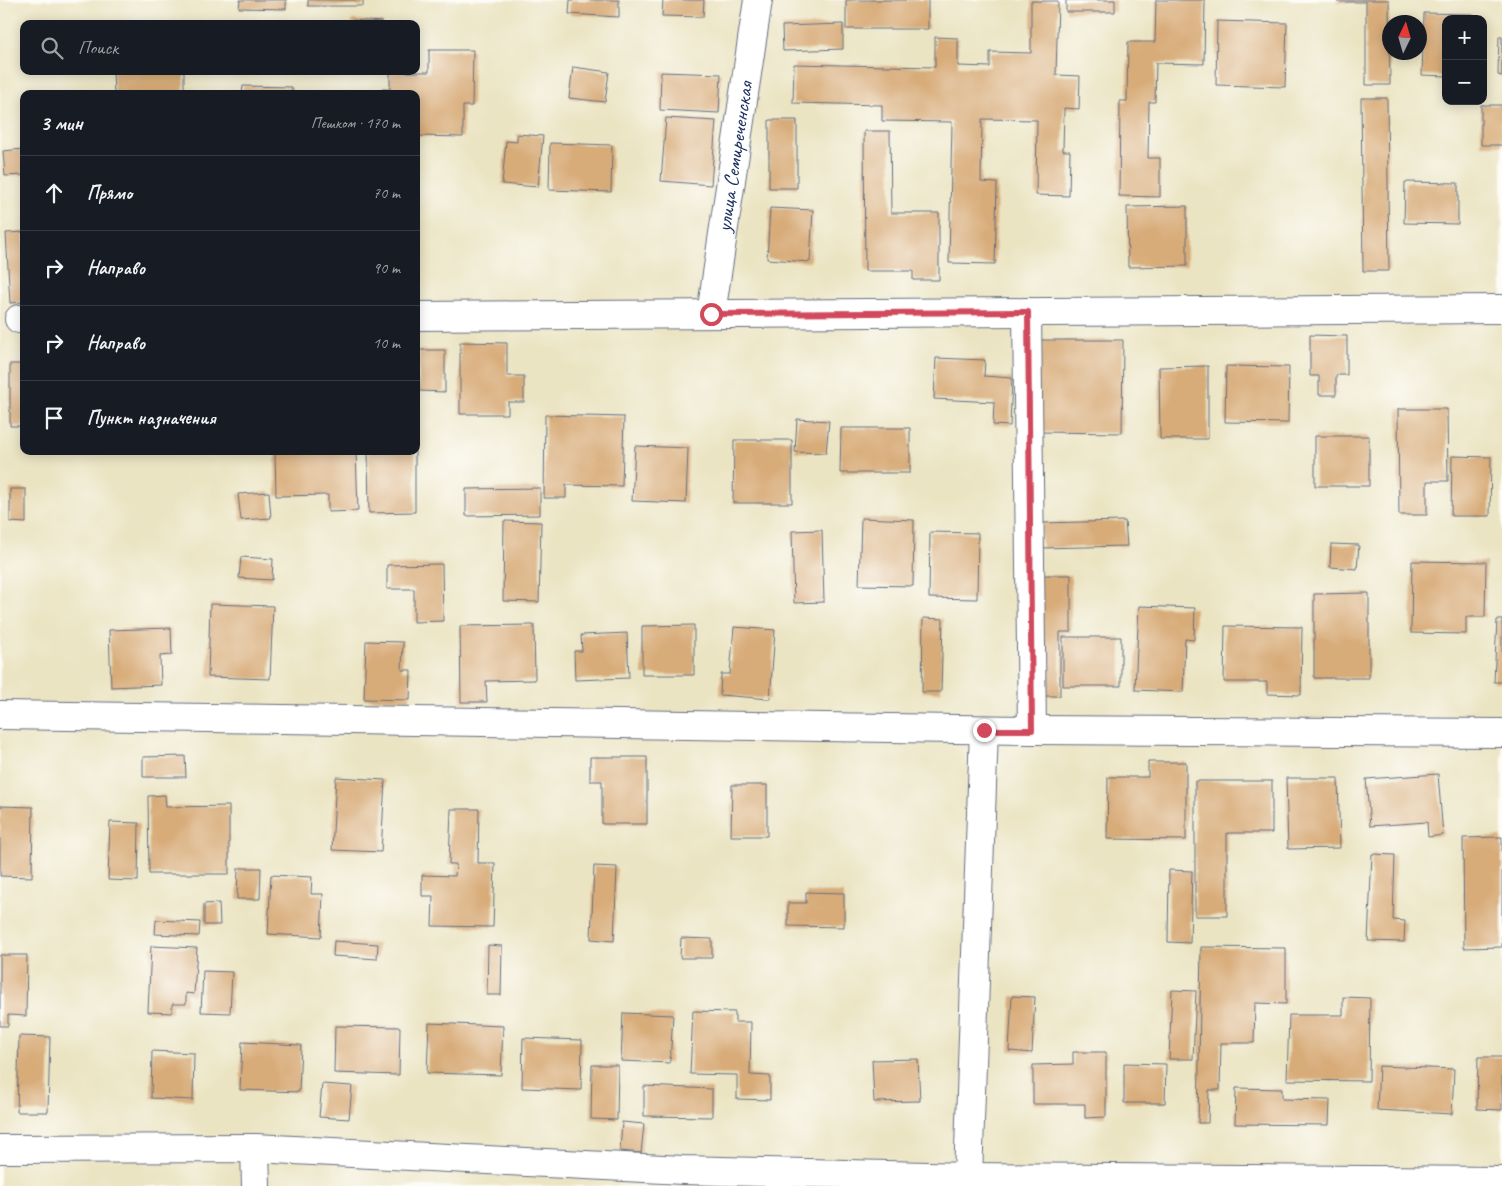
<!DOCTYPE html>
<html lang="ru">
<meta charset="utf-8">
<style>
body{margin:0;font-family:Caveat,sans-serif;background:#242831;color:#f1f3f6}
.controls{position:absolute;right:15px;top:15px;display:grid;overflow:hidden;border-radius:10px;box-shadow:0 2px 12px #0003}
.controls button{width:45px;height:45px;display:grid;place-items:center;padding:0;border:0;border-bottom:1px solid #363941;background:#171b24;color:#f1f3f6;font:25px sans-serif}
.compass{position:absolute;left:1382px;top:15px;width:45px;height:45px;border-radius:50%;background:#171b24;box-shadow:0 2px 12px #0003;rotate:5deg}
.stop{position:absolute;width:15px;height:15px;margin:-11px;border:4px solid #d1495b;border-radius:50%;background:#fff}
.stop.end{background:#d1495b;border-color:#fff;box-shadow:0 1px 5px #0008}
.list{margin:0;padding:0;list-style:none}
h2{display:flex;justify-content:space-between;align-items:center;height:65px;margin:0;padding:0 20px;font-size:21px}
h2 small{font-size:16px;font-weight:400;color:#9ea1a6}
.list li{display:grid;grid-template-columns:32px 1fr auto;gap:15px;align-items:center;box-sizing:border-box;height:75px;padding:0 20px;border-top:1px solid #363941}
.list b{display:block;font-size:19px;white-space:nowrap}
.list em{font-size:16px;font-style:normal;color:#9ea1a6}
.icon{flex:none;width:28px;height:28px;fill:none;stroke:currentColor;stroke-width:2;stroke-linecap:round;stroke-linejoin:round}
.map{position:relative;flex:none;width:1502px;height:1186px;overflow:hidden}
.search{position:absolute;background:#171b24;box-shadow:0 2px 12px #0003;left:20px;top:20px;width:400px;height:55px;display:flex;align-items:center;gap:12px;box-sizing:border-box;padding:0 18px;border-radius:10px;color:#9ea1a6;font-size:19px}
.panel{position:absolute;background:#171b24;box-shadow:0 2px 12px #0003;left:20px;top:90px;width:400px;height:365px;border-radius:10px}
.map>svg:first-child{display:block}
.building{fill:#d8ac79}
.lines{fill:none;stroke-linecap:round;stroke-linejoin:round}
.minor-casing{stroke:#646e81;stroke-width:30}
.minor{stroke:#fff;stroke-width:28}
.route{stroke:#d1495b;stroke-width:6}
.labels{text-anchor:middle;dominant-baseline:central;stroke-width:4;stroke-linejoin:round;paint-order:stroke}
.street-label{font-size:21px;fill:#1b2f5e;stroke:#fdfcf7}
</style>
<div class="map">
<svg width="1502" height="1186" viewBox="0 0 1502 1186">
<rect width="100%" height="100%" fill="#fdfcf7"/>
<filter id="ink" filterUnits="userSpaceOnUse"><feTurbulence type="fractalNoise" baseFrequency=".02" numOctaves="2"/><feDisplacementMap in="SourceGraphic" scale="10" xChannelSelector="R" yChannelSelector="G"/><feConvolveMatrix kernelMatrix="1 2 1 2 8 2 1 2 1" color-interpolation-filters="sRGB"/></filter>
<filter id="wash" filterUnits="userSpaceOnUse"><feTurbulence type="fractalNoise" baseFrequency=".0096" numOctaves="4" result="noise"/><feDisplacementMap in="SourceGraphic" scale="20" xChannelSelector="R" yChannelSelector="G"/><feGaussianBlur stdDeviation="1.12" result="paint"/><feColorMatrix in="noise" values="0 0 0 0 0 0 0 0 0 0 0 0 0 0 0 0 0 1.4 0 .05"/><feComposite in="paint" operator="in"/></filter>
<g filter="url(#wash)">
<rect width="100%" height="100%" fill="#ebe4c3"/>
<g id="blocks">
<path class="building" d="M 240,0 L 286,0 L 286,9 L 239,8 Z
M 308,0 L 363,0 L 363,6 L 308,6 Z
M 570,0 L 619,0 L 619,17 L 569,14 Z
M 663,0 L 704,0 L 703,17 L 662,16 Z
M 846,0 L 928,0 L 928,29 L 846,29 Z
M 1066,0 L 1115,0 L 1115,12 L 1066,12 Z
M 1156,0 L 1205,0 L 1204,64 L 1156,63 L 1155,102 L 1149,102 L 1148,158 L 1160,158 L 1160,197 L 1119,196 L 1120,101 L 1127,101 L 1128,42 L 1155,42 Z
M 1337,0 L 1389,0 L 1390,85 L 1366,85 L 1366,2 L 1337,2 Z
M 1031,1 L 1058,1 L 1056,75 L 1080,76 L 1079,109 L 1064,108 L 1063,151 L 1070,151 L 1069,196 L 1036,195 L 1037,120 L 982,119 L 981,182 L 997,183 L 995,264 L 949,263 L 952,122 L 882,121 L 882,105 L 793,103 L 794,64 L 935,67 L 935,37 L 958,38 L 958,66 L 990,67 L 990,52 L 1031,53 Z
M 1424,13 L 1472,14 L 1472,19 L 1446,19 L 1446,76 L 1422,75 Z
M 352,20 L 382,22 L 382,24 L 352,24 Z
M 1217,21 L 1287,23 L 1285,87 L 1216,85 Z
M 843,24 L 843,49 L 783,51 L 782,26 Z
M 1499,37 L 1502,37 L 1502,76 L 1498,75 Z
M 429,50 L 473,50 L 472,106 L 463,106 L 463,137 L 416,136 L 416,94 L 382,94 L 382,89 L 390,89 L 390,72 L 429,72 Z
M 573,67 L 609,72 L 605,102 L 569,98 Z
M 113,71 L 184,71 L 184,94 L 114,94 Z
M 661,72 L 721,74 L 719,113 L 660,110 Z
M 243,86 L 292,87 L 292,94 L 242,94 Z
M 1361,98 L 1387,98 L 1389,271 L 1363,271 Z
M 1481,105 L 1502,105 L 1502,145 L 1481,145 Z
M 666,118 L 716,121 L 711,185 L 661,181 Z
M 769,120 L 797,120 L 797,188 L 769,188 Z
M 864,131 L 890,131 L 891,213 L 939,213 L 939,280 L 913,280 L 913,271 L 865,271 Z
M 517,134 L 543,136 L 538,187 L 502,184 L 506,141 L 517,142 Z
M 550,143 L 612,145 L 611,192 L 549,190 Z
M 24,149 L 24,175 L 5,176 L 3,151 Z
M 1405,182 L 1458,183 L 1458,224 L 1404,223 Z
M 1187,206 L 1187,266 L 1128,267 L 1127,207 Z
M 770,208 L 813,210 L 810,262 L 767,259 Z
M 24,232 L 24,302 L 10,303 L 6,233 Z
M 1310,335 L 1347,336 L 1347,375 L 1336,375 L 1336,395 L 1319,395 L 1319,376 L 1310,376 Z
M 1038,340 L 1123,340 L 1122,433 L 1037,432 Z
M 460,342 L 507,343 L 507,376 L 524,376 L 524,402 L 508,402 L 508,414 L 460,414 Z
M 419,350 L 445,350 L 445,392 L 419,391 Z
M 936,358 L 985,360 L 984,376 L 1012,378 L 1010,426 L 993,425 L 994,402 L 934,399 Z
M 10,364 L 24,364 L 24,426 L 10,426 Z
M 1208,366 L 1208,439 L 1160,439 L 1159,367 Z
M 1226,366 L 1289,367 L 1288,423 L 1225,422 Z
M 1398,409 L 1447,409 L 1448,481 L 1427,481 L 1427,515 L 1399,515 Z
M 545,415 L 624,417 L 622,486 L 566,485 L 566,498 L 544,498 Z
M 797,419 L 829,421 L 826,453 L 795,452 Z
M 841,428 L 910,428 L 910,473 L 840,473 Z
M 1315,436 L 1369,436 L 1369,486 L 1315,486 Z
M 734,440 L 792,440 L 792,503 L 733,503 Z
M 635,446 L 688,448 L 686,503 L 632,501 Z
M 275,451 L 356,451 L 358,511 L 328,512 L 328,495 L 276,496 Z
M 368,451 L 415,451 L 415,512 L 369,513 Z
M 1452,456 L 1491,457 L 1490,516 L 1451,516 Z
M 540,488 L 540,515 L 466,516 L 466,489 Z
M 10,489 L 26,489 L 26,523 L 10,522 Z
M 269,492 L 271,518 L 241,520 L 238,494 Z
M 861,518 L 914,520 L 913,586 L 859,585 Z
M 504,521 L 541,522 L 539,602 L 503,601 Z
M 1125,521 L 1127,546 L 1042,548 L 1041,523 Z
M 822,530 L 824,602 L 794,603 L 792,531 Z
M 930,532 L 978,533 L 977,599 L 929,598 Z
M 1331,544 L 1359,545 L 1357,569 L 1330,567 Z
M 241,557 L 273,559 L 272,580 L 239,578 Z
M 1412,561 L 1486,562 L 1485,617 L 1466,617 L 1466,634 L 1411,633 Z
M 442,564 L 443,621 L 414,622 L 414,589 L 387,589 L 387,565 Z
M 1036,575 L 1071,575 L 1071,632 L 1060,632 L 1060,696 L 1037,696 Z
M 1369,593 L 1369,678 L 1314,678 L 1314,594 Z
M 210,604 L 273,606 L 270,679 L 208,677 Z
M 1139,606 L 1195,608 L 1194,640 L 1185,639 L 1183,692 L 1135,690 Z
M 923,618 L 943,619 L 941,692 L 922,692 Z
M 1497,620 L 1502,620 L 1502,682 L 1494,682 Z
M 534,625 L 535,680 L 486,681 L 487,702 L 461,702 L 460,626 Z
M 694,625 L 694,675 L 642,675 L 642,626 Z
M 1225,626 L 1302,627 L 1301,695 L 1267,694 L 1267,682 L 1224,682 Z
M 734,627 L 775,630 L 770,699 L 720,695 L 721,674 L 730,674 Z
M 171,628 L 172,655 L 160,656 L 161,685 L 111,687 L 109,630 Z
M 627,633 L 629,678 L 575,680 L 574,651 L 582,651 L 581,635 Z
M 1063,637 L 1121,637 L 1121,686 L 1063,686 Z
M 366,641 L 403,642 L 402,670 L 411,670 L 410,700 L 364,699 Z
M 185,756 L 186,777 L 143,777 L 143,757 Z
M 590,757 L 647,757 L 647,824 L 602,824 L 602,781 L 590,781 Z
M 1148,762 L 1186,762 L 1186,840 L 1107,839 L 1108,777 L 1148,777 Z
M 1438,774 L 1443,835 L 1428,837 L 1427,822 L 1370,826 L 1366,779 Z
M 336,777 L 385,780 L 381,852 L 332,850 Z
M 1286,778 L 1338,778 L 1340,848 L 1288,849 Z
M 1195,781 L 1272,781 L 1272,833 L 1227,833 L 1227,916 L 1195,916 Z
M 732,785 L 767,785 L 767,836 L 731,836 Z
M 165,795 L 166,807 L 229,806 L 229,874 L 149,874 L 148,796 Z
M 0,806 L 33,807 L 32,877 L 0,876 Z
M 451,809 L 479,809 L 478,863 L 495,863 L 493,927 L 432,926 L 433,896 L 422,896 L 422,875 L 455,876 L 456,864 L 449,864 Z
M 110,822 L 139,823 L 138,881 L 108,880 Z
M 1502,837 L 1502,947 L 1464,948 L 1463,838 Z
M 1372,854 L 1395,855 L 1393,920 L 1405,921 L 1404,942 L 1368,941 Z
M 594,866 L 617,867 L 614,941 L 591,939 Z
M 238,868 L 261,868 L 260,899 L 237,899 Z
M 1169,870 L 1192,871 L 1190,943 L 1168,942 Z
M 271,875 L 312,877 L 311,894 L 323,894 L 321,937 L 268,934 Z
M 806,892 L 844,893 L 844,927 L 788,926 L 788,903 L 806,903 Z
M 219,903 L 220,925 L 204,925 L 204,904 Z
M 156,920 L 200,922 L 199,936 L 155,934 Z
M 681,938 L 712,939 L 712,958 L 680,958 Z
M 334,941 L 378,944 L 377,959 L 333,956 Z
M 488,945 L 502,946 L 501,995 L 487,995 Z
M 151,946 L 197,948 L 194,994 L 186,993 L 186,1004 L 172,1004 L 172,1013 L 148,1012 Z
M 1201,947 L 1286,948 L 1286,1004 L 1255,1003 L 1254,1043 L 1221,1043 L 1220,1090 L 1209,1090 L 1208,1123 L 1198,1123 Z
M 0,955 L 27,955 L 26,1016 L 8,1015 L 8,1026 L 0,1026 Z
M 203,971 L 232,972 L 230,1013 L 201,1012 Z
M 1172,990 L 1196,991 L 1193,1059 L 1169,1059 Z
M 1012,996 L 1035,997 L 1032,1053 L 1009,1051 Z
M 1343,997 L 1370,998 L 1369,1081 L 1287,1080 L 1289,1015 L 1343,1015 Z
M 693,1011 L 735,1012 L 735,1022 L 751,1022 L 750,1075 L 770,1076 L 770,1100 L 737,1099 L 737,1075 L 690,1074 Z
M 623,1013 L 673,1015 L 670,1063 L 621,1061 Z
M 429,1023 L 503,1026 L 501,1075 L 427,1073 Z
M 335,1026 L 400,1027 L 399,1075 L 334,1073 Z
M 19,1036 L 50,1037 L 48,1112 L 17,1112 Z
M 523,1038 L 582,1040 L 581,1090 L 522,1088 Z
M 242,1042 L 301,1045 L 299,1092 L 240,1090 Z
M 152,1051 L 194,1053 L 193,1100 L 151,1098 Z
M 1073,1052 L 1106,1052 L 1106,1117 L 1085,1118 L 1085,1104 L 1033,1104 L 1033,1065 L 1073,1064 Z
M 1478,1057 L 1502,1057 L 1502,1110 L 1477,1109 Z
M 918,1059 L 920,1101 L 874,1102 L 872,1060 Z
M 1124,1063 L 1166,1064 L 1165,1103 L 1124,1103 Z
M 592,1065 L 618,1065 L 617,1120 L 591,1119 Z
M 1379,1066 L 1454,1069 L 1452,1114 L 1377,1110 Z
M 322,1084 L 352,1086 L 349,1119 L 319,1117 Z
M 644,1086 L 712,1089 L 712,1117 L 644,1116 Z
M 1236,1088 L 1282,1089 L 1282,1099 L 1330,1100 L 1329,1125 L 1235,1124 Z
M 622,1122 L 644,1124 L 641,1153 L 620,1151 Z"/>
</g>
</g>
<g filter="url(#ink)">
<use href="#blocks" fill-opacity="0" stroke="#646e81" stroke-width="1"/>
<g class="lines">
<g class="minor-casing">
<g id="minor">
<path d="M 1027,312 L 1032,730"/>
<path id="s1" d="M 711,314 L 758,0"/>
<path d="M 416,316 L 1502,309"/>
<path d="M 19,319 L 24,319"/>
<path d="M 0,715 L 1032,730 L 1502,733"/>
<path d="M 255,1148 L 256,1186"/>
<path d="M 0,1149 L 255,1148 L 683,1170 L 968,1177 L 1502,1181"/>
<path d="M 968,1177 L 984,730"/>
</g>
</g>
<use href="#minor" class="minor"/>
</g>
</g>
<g class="lines" filter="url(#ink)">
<path class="route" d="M 711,314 L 1028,312 L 1032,730 L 984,730"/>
</g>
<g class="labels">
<g class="street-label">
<text stroke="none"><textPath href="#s1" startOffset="159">улица Семиреченская</textPath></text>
</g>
</g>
</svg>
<div class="controls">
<button>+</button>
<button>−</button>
</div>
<svg class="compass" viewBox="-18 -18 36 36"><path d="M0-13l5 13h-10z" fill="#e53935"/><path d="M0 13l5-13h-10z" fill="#9ea1a6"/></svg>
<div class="stop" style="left:711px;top:314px"></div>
<div class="stop end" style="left:984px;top:730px"></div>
<div class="search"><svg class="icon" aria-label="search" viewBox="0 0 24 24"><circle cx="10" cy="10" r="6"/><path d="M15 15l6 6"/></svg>Поиск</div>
<section class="panel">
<h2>3 мин<small>Пешком · 170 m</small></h2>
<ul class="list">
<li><svg class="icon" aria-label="ahead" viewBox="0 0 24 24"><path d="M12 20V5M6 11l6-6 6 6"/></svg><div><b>Прямо</b></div><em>70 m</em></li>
<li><svg class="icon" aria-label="right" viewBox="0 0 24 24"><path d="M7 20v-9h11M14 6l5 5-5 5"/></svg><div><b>Направо</b></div><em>90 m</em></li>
<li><svg class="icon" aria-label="right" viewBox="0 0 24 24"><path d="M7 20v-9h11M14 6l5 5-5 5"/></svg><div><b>Направо</b></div><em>10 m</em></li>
<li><svg class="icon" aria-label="arrive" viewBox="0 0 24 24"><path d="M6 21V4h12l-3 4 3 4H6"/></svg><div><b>Пункт назначения</b></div></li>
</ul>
</section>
</div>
